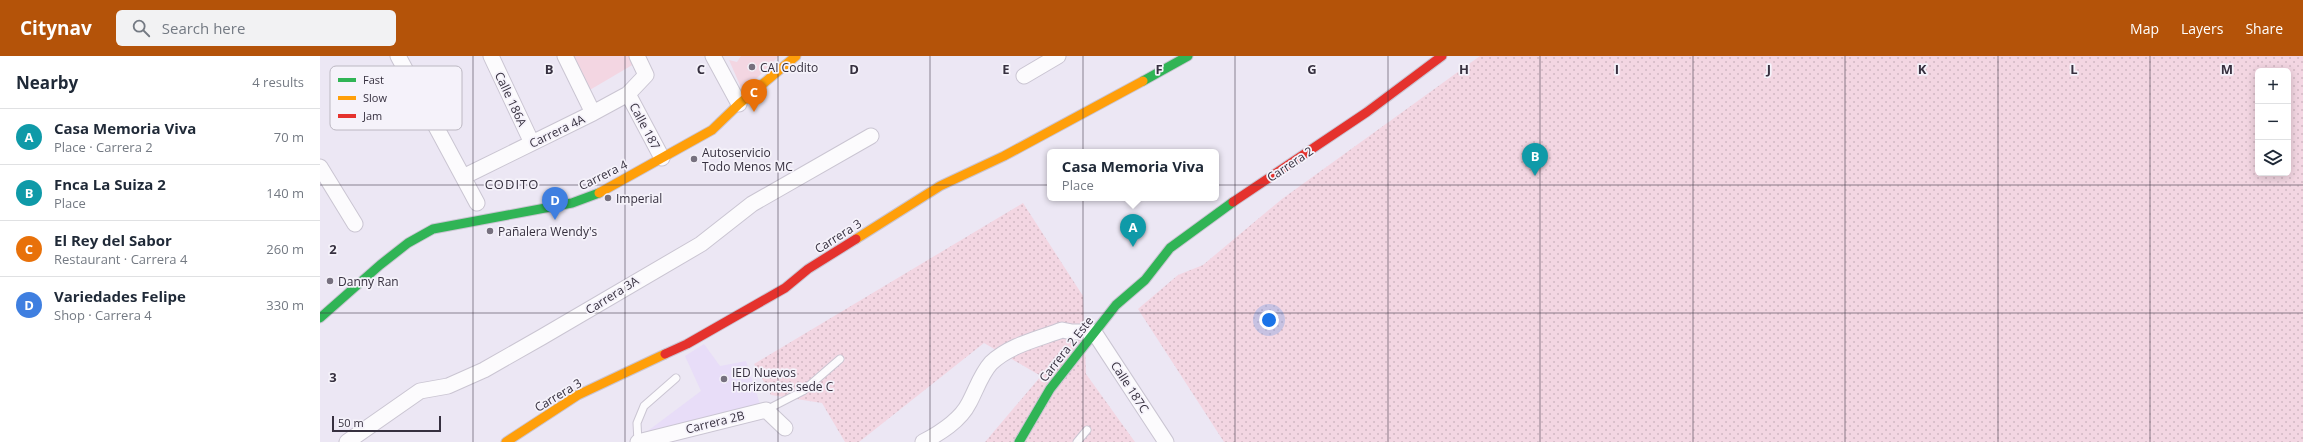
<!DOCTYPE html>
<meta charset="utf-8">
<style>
body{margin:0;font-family:"Open Sans",sans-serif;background:#f2f2f3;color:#1f2937}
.controls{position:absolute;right:12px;top:12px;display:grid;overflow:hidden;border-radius:6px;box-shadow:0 2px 10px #0003}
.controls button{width:36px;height:36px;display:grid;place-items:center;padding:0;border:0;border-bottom:1px solid #e0e1e3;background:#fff;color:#1f2937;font:20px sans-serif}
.scale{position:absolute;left:12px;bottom:10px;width:109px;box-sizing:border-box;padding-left:4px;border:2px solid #36303f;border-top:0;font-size:11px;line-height:14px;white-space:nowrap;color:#36303f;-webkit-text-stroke:3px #f5f2fa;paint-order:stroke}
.you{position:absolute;left:949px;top:264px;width:14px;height:14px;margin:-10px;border:3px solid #fff;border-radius:50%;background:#1a73e8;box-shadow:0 0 0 6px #1a73e833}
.badge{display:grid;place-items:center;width:26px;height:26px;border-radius:50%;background:#b45309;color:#fff;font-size:13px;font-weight:700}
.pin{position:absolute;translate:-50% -33px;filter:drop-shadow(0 1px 2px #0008)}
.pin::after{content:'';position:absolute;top:21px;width:14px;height:12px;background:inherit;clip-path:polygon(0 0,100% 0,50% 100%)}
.popup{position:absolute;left:727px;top:93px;width:172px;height:52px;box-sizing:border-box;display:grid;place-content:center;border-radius:6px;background:#fff;filter:drop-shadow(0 1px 3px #0005);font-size:13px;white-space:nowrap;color:#747a83}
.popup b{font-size:15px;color:#1f2937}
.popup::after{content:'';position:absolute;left:50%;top:100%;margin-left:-8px;border:8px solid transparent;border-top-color:#fff}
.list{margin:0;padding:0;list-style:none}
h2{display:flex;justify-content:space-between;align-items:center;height:52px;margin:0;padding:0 16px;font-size:17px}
h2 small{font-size:13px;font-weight:400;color:#747a83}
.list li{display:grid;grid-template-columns:26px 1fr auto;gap:12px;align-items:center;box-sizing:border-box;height:56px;padding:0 16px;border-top:1px solid #e0e1e3}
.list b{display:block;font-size:15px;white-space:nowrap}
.list p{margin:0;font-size:13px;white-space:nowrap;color:#747a83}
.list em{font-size:13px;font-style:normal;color:#747a83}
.icon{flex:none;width:22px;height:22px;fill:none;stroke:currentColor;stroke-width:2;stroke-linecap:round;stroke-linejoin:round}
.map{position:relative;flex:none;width:1983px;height:386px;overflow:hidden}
header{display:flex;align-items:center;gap:24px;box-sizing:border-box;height:56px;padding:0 20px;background:#b45309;color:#fff}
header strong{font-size:19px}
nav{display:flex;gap:22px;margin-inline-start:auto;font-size:14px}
.search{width:280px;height:36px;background:#f2f2f3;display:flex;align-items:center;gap:10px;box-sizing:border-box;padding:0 14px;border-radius:6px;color:#747a83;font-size:15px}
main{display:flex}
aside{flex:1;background:#fff}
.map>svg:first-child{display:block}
.built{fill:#e8ddf8}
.grass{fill:#f3d6e2}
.park{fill:url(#park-dots);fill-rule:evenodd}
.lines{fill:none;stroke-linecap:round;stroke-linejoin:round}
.lane-casing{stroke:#cac5d2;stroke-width:9}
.street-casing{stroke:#cac5d2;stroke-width:17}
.fast-casing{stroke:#cac5d2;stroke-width:11}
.slow-casing{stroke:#cac5d2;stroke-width:11}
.jam-casing{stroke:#cac5d2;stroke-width:11}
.lane{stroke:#fcfbfd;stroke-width:7}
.street{stroke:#fcfbfd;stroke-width:15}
.fast{stroke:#30b455;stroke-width:9}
.slow{stroke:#ff9f0a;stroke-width:9}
.jam{stroke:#e5322d;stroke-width:9}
.grid{fill:none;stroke:#36303f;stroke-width:1;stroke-opacity:0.55}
.poi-dot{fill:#76707e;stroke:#f5f2fa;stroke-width:1.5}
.labels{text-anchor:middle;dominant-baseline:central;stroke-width:3.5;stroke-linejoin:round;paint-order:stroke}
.poi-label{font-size:12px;fill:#36303f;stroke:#f5f2fa;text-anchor:start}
.street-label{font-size:12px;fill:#36303f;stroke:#f5f2fa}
.neighbourhood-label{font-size:13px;letter-spacing:1px;fill:#36303f;stroke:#f5f2fa}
.key{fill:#f5f2fa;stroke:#bcb8c2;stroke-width:1}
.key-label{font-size:11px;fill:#36303f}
.grid-label{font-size:13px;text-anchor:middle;font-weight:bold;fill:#36303f;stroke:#f5f2fa;stroke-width:3.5;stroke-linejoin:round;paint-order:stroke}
</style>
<header>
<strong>Citynav</strong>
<div class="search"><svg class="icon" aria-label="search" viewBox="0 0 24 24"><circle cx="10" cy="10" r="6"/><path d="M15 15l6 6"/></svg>Search here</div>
<nav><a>Map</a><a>Layers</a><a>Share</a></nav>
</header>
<main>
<aside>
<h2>Nearby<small>4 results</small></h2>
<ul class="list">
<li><span class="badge" style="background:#0f9aa8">A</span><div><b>Casa Memoria Viva</b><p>Place · Carrera 2</p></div><em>70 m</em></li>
<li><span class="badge" style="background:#0f9aa8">B</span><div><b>Fnca La Suiza 2</b><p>Place</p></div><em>140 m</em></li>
<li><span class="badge" style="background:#e8710a">C</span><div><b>El Rey del Sabor</b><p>Restaurant · Carrera 4</p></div><em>260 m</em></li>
<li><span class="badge" style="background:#3f7fe0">D</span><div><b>Variedades Felipe</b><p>Shop · Carrera 4</p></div><em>330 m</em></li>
</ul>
</aside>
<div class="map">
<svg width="1983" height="386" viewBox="0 0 1983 386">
<defs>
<pattern id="park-dots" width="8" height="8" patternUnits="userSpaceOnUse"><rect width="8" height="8" fill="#f3d6e2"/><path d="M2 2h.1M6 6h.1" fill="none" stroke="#d1b8c3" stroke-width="1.8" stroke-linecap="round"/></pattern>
</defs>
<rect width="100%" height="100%" fill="#ece7f4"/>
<path class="built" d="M 384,288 L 400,310 L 426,305 L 440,348 L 325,377 L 381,335 L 365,300 Z"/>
<path class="grass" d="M 254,0 L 310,0 L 314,8 L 268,35 L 249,2 Z
M 421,0 L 459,0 L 423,36 L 409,4 L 417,6 Z"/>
<path class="park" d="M 1160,0 L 1983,0 L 1983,386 L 904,386 L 818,253 L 858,219 L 883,209 L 962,143 ZM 1938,15 L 1968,15 L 1968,117 L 1938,117 Z
M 703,147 L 763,240 L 766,318 L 815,386 L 665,386 L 721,320 L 664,287 L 539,386 L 525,386 L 502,347 L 451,339 L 434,308 Z"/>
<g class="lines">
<g class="lane-casing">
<path id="lane" d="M 446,354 L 483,335 L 520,303
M 318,386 L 317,367 L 324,350 L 356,322
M 757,386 L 767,374"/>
</g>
<g class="street-casing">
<path id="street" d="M 78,0 L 157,147
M 171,0 L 212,87
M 245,0 L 273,57
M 393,0 L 419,48
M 704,20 L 738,0
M 308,38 L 342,102
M 0,111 L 35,168
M 143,121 L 273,57 L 308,38 L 326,19 L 317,0
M 27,386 L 100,335 L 128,330 L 164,314 L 222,281 L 381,188 L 432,148 L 551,80
M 318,386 L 446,354 L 465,372
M 603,386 C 620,377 640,365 649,347 C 656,334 661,318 671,307 C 690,289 718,283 742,274 L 752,276 L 774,276 L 846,386"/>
</g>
<g class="fast-casing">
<path id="fast" d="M 823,25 L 868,0
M 0,262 L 60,209 L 88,187 L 113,173 L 252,147 L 279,137
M 699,386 L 730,333 L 796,249 L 825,224 L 850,192 L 913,146"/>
</g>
<g class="slow-casing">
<path id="slow" d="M 279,137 L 392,74 L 419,48 L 476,0
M 536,183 L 620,130 L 684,100 L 823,25
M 186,386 L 258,339 L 345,298"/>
</g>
<g class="jam-casing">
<path id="jam" d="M 913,146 L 1047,56 L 1122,0
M 345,298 L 367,288 L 465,232 L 488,213 L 536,183"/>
</g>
<use href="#lane" class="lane"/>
<use href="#street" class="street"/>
<use href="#fast" class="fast"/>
<use href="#slow" class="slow"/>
<use href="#jam" class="jam"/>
</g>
<path class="grid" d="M 153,0 L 153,386M 305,0 L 305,386M 458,0 L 458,386M 610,0 L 610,386M 763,0 L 763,386M 915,0 L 915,386M 1068,0 L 1068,386M 1220,0 L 1220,386M 1373,0 L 1373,386M 1525,0 L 1525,386M 1678,0 L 1678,386M 1830,0 L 1830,386M 0,129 L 1983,129M 0,257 L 1983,257"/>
<g class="poi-dot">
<circle cx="432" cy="11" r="4"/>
<circle cx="374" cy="103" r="4"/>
<circle cx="288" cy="142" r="4"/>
<circle cx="170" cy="175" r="4"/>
<circle cx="10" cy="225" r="4"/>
<circle cx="404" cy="323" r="4"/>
</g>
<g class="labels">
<g class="poi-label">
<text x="440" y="11">CAI Codito</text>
<text x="382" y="96">Autoservicio<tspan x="382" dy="14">Todo Menos MC</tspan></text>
<text x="296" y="142">Imperial</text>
<text x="178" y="175">Pañalera Wendy's</text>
<text x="18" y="225">Danny Ran</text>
<text x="412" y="316">IED Nuevos<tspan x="412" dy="14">Horizontes sede C</tspan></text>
</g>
<g class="street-label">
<text transform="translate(191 43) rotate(65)">Calle 186A</text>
<text transform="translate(325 70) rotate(62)">Calle 187</text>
<text transform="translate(237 75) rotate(-26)">Carrera 4A</text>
<text transform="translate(970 108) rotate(-34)">Carrera 2</text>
<text transform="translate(283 119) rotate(-26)">Carrera 4</text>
<text transform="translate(518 180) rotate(-32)">Carrera 3</text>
<text transform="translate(292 239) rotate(-32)">Carrera 3A</text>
<text transform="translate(746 293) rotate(-52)">Carrera 2 Este</text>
<text transform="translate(810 331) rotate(57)">Calle 187C</text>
<text transform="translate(238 339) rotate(-31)">Carrera 3</text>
<text transform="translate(395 366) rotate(-14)">Carrera 2B</text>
</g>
<g class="neighbourhood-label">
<text x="192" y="128">CODITO</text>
</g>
</g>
<rect x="10" y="10" width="132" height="64" rx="6" class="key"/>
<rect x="18" y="22" width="18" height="4" fill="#30b455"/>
<rect x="18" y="40" width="18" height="4" fill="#ff9f0a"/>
<rect x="18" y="58" width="18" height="4" fill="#e5322d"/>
<g class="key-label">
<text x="43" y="28">Fast</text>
<text x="43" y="46">Slow</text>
<text x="43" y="64">Jam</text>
</g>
<g class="grid-label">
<text x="229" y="18">B</text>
<text x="381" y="18">C</text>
<text x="534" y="18">D</text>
<text x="686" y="18">E</text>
<text x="839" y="18">F</text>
<text x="992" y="18">G</text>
<text x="1144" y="18">H</text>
<text x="1297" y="18">I</text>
<text x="1449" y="18">J</text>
<text x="1602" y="18">K</text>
<text x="1754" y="18">L</text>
<text x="1907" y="18">M</text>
<text x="13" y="198">2</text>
<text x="13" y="326">3</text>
</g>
</svg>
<div class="controls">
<button>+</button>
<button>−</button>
<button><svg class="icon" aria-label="layers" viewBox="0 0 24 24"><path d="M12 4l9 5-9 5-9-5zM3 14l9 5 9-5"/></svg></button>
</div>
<div class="scale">50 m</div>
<div class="you"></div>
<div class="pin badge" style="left:813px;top:191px;background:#0f9aa8">A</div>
<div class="popup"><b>Casa Memoria Viva</b>Place</div>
<div class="pin badge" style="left:1215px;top:120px;background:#0f9aa8">B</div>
<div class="pin badge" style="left:434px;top:56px;background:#e8710a">C</div>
<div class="pin badge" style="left:235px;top:164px;background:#3f7fe0">D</div>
</div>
</main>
